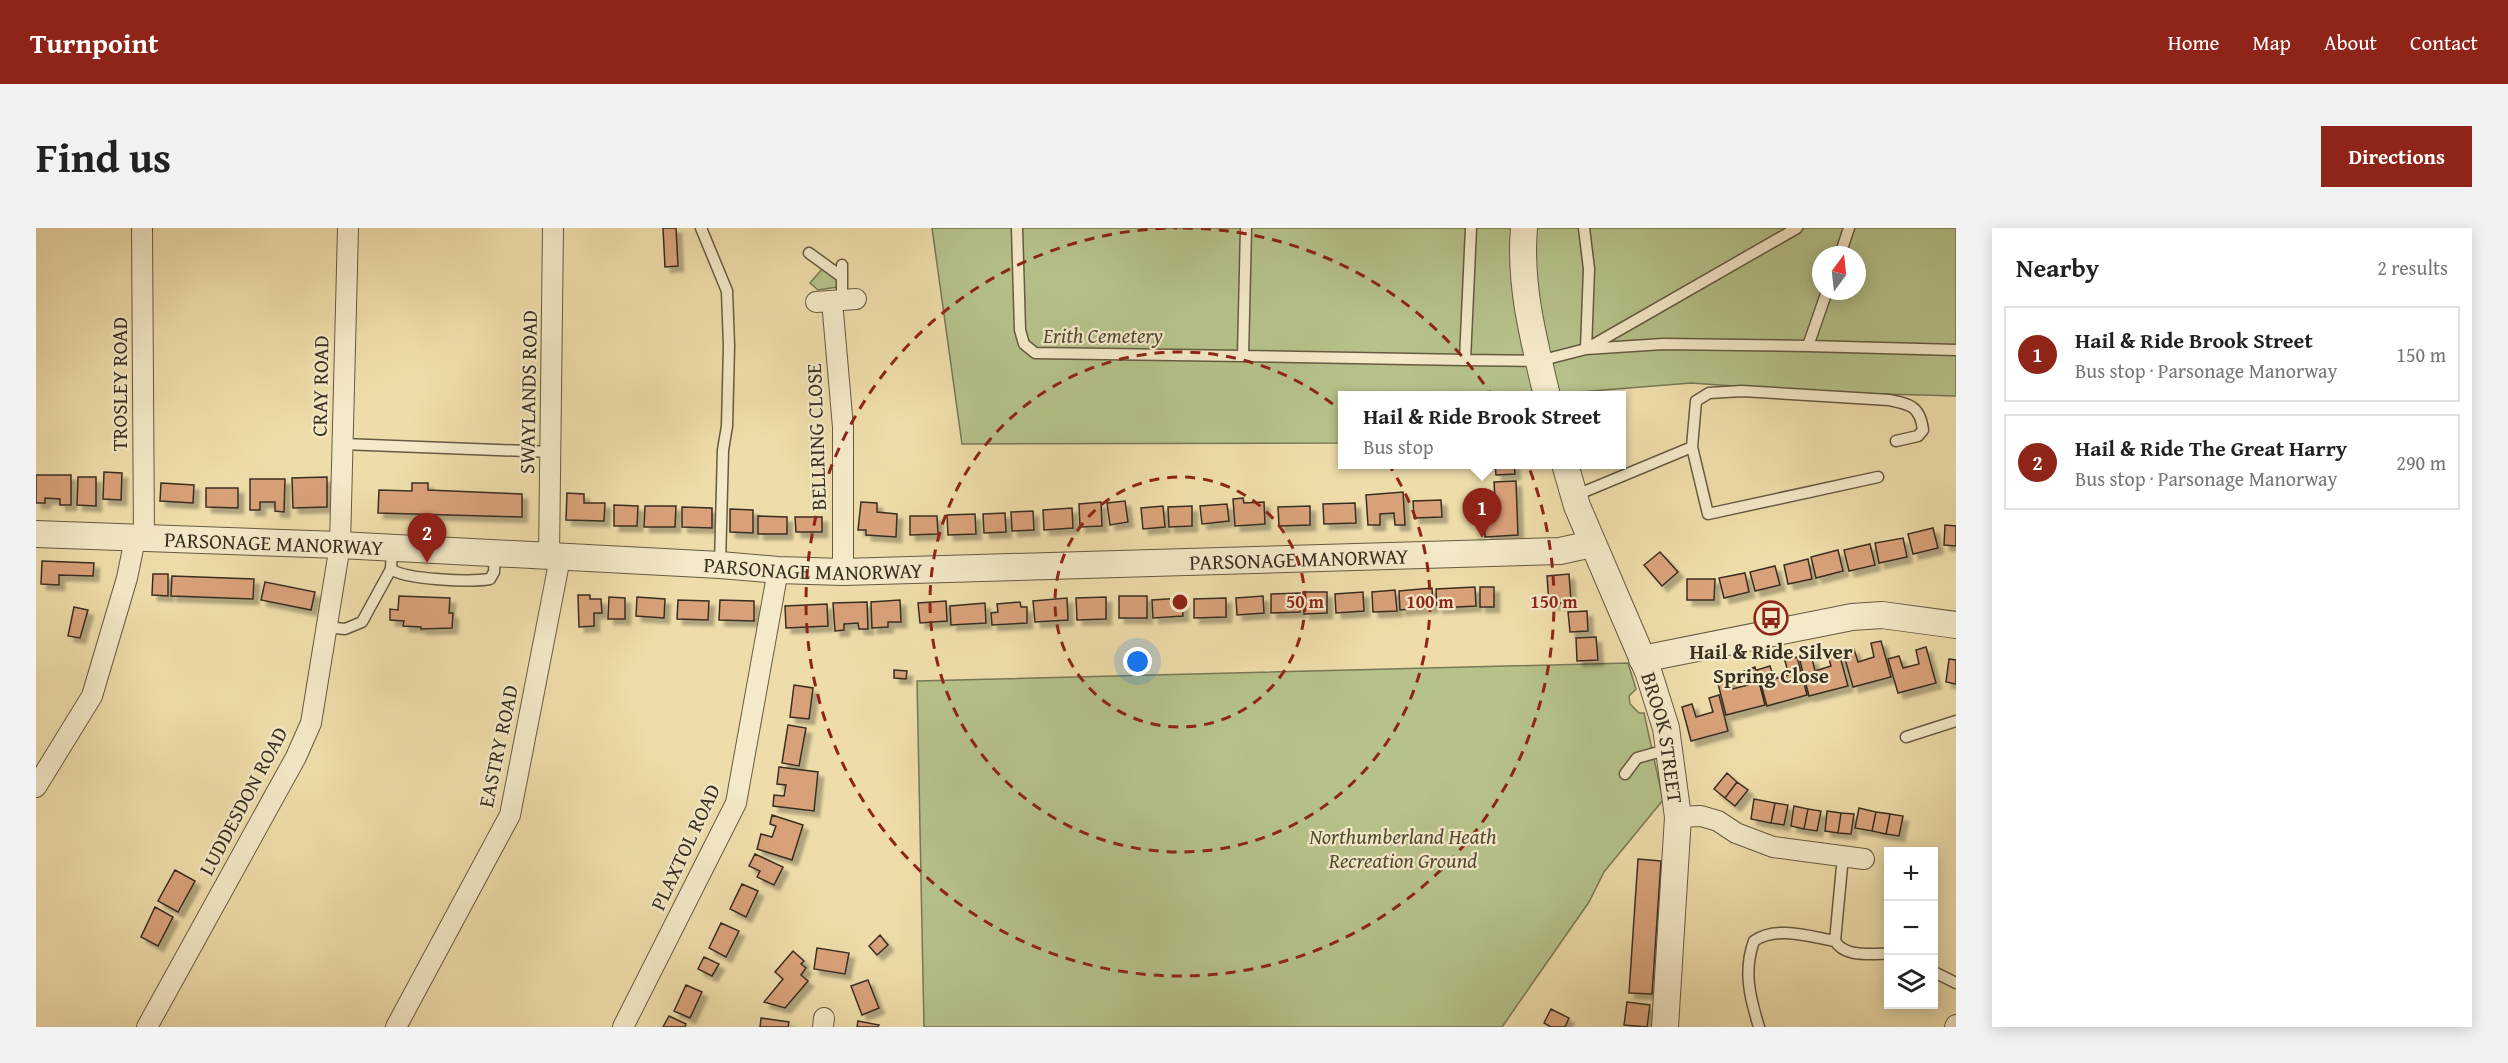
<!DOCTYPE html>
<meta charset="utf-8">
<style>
body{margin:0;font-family:"Gentium Book Plus",serif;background:#f2f2f2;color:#222}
.controls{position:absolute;right:18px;bottom:18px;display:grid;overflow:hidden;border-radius:0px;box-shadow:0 3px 15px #0003}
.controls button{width:54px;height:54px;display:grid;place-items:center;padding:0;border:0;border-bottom:2px solid #e0e0e0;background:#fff;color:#222;font:30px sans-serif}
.compass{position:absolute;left:1776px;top:18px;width:54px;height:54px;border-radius:50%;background:#fff;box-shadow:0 3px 15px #0003;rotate:15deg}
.you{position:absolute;left:1102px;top:434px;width:21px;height:21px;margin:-15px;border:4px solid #fff;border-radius:50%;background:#1a73e8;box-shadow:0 0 0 9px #1a73e833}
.badge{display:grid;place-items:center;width:39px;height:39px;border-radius:50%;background:#8f2418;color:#fff;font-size:20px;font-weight:700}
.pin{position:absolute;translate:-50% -50px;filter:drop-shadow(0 2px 3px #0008)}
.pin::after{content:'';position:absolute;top:32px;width:21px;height:18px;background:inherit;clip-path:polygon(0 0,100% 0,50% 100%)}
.popup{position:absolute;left:1302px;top:163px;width:288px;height:78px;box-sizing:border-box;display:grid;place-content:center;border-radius:0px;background:#fff;filter:drop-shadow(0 2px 4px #0005);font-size:20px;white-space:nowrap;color:#767676}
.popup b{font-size:22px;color:#222}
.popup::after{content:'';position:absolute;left:50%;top:100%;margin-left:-12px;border:12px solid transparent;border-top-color:#fff}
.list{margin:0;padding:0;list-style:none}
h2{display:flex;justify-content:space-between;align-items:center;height:78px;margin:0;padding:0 24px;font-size:26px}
h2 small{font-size:20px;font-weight:400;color:#767676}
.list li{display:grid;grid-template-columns:39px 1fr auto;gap:18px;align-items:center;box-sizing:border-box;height:96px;margin:0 12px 12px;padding:0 12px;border:2px solid #e0e0e0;border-radius:0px}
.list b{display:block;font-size:22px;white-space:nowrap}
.list p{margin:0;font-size:20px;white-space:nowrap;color:#767676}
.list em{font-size:20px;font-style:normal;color:#767676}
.icon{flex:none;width:33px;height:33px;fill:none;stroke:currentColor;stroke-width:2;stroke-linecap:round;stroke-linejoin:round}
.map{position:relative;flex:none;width:1920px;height:799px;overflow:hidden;border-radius:0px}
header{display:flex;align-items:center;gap:36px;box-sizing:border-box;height:84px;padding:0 30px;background:#8f2418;color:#fff}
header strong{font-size:28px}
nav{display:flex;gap:33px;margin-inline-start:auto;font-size:21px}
.intro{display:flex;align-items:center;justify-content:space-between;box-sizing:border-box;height:144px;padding:0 36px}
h1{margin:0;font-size:42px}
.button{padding:15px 27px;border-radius:0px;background:#8f2418;color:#fff;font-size:21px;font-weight:700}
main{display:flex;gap:36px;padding:0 36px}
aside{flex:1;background:#fff;border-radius:0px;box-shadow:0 3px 15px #0003}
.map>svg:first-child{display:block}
.green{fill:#b6c28a;stroke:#787856;stroke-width:1.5;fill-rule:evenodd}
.building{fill:#d9a17a;stroke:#392f21;stroke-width:1.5;filter:url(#shadow)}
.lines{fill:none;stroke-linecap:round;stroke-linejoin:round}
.service-casing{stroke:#665a43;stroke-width:13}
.minor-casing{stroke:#665a43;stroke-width:22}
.tertiary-casing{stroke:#665a43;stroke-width:28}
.service{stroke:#f4e9c8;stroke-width:10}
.minor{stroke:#f4e9c8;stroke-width:20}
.tertiary{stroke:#f4e9c8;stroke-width:26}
.ring{fill:none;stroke:#8f2418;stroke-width:3;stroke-dasharray:10 8}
.labels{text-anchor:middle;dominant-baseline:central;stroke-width:4.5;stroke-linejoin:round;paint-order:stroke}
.park-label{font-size:21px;font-style:italic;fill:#524c36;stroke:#f4e9c8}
.street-label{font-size:21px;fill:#392f21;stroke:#f4e9c8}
.poi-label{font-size:21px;font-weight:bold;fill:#392f21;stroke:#f4e9c8}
.centre{fill:#8f2418;stroke:#f4e9c8;stroke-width:3}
.ring-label{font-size:18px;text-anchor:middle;font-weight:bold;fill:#8f2418;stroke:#f4e9c8;stroke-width:4.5;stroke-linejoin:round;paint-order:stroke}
</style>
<header>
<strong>Turnpoint</strong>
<nav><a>Home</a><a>Map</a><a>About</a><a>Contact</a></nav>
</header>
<div class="intro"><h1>Find us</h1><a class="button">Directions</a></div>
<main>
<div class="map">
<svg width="1920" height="799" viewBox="0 0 1920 799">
<defs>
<filter id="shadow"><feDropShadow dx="5.5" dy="5.5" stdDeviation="1.5" flood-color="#0004"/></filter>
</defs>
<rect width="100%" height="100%" fill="#eda"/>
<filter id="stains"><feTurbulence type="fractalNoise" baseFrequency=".00333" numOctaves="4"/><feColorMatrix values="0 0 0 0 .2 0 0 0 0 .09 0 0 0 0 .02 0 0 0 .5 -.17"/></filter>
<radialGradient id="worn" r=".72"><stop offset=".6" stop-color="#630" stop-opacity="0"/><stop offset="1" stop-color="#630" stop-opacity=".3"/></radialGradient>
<path class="green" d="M 896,0 L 1920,0 L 1920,168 L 1781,164 L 1655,155 L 1531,165 L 1528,168 L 1306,168 L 1306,215 L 926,216 ZM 1785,27 L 1821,27 L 1821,63 L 1785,63 Z
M 787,40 L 802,52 L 801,59 L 782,62 L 774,55 Z
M 1592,435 L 1600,461 L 1593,468 L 1594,476 L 1603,485 L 1608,485 L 1627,572 L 1568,644 L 1553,674 L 1466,799 L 888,799 L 881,453 Z"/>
<path class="building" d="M 627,0 L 640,0 L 642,38 L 629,39 Z
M 1459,236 L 1478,236 L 1479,246 L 1460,247 Z
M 68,244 L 86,245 L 85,272 L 67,271 Z
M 0,247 L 35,247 L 35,277 L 24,277 L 24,271 L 9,270 L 9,275 L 0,275 Z
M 42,249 L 60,249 L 60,278 L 41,277 Z
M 291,249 L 291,279 L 257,280 L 256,250 Z
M 214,251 L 249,251 L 248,284 L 239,283 L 239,274 L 224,274 L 224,282 L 214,282 Z
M 1480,253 L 1482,307 L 1449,309 L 1448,289 L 1460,289 L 1458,254 Z
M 125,255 L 158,257 L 157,275 L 124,273 Z
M 376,255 L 392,255 L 392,262 L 486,266 L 486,289 L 342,285 L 343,262 L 376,263 Z
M 170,260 L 202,260 L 202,280 L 170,279 Z
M 1367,264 L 1369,297 L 1359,297 L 1358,285 L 1344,286 L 1344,297 L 1332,297 L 1330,267 Z
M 531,265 L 548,266 L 548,275 L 569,275 L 568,293 L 530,292 Z
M 1207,270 L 1208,275 L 1228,274 L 1229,296 L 1199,298 L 1197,271 Z
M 1405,272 L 1406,289 L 1378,290 L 1377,273 Z
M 1089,273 L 1092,294 L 1074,297 L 1071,275 Z
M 825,274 L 841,275 L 841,284 L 861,286 L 860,309 L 830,307 L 830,302 L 822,302 Z
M 1065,274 L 1066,298 L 1044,299 L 1043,276 Z
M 1319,275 L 1320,295 L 1288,296 L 1287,276 Z
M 1191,276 L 1193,293 L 1166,296 L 1164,278 Z
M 578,277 L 602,278 L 601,298 L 578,298 Z
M 609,278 L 640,278 L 639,299 L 608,299 Z
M 1127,278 L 1129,299 L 1107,301 L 1105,280 Z
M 1156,278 L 1156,298 L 1133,299 L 1132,279 Z
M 1274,278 L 1274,297 L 1243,298 L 1242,279 Z
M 646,279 L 676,280 L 676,300 L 646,299 Z
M 1036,280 L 1037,300 L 1008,302 L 1007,282 Z
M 694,281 L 717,282 L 717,305 L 694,304 Z
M 997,283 L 998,302 L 976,303 L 975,284 Z
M 969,285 L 970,304 L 948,305 L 947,286 Z
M 939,286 L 940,306 L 912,307 L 911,287 Z
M 722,288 L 751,289 L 751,306 L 722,306 Z
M 874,288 L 901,288 L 902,306 L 874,307 Z
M 759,289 L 786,289 L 786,304 L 760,304 Z
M 1909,297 L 1920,298 L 1920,318 L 1908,317 Z
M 1897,300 L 1902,320 L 1877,326 L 1872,306 Z
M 1867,310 L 1871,329 L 1843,335 L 1839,315 Z
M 1834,316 L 1839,337 L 1813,343 L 1808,322 Z
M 1802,322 L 1807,343 L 1780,350 L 1775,329 Z
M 1624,324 L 1642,344 L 1626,358 L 1608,337 Z
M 1772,331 L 1776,351 L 1752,356 L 1748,337 Z
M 6,333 L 58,335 L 57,348 L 23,347 L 23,357 L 5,356 Z
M 1739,338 L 1744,357 L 1719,363 L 1714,344 Z
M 1709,345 L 1713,364 L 1688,370 L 1683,350 Z
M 117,346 L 132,346 L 132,368 L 116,367 Z
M 1533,346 L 1535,374 L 1513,376 L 1511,348 Z
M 136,348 L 218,351 L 217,371 L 135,368 Z
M 1651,351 L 1679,351 L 1678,372 L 1651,372 Z
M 229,354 L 279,364 L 275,382 L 225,372 Z
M 1439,359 L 1440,378 L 1401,380 L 1400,361 Z
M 1444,359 L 1458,359 L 1458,379 L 1444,379 Z
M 1396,360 L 1397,379 L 1364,382 L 1363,363 Z
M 1359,362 L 1361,383 L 1337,384 L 1336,364 Z
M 1267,364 L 1291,364 L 1291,385 L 1268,386 Z
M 1327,364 L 1328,383 L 1300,385 L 1299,366 Z
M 1264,365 L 1264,384 L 1235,385 L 1235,366 Z
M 542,367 L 554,367 L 554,371 L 565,371 L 566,385 L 558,385 L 558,398 L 543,399 Z
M 363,368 L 414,370 L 413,385 L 417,385 L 416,400 L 385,401 L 385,399 L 367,398 L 368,393 L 354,392 L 354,381 L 362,382 Z
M 1083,368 L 1111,368 L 1111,390 L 1083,390 Z
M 1227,368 L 1228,385 L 1201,387 L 1200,370 Z
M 573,369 L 589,370 L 589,391 L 572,391 Z
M 601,369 L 629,371 L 628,390 L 600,388 Z
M 1070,369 L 1070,391 L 1041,392 L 1040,370 Z
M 1031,370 L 1032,392 L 999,394 L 997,373 Z
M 1146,370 L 1147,388 L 1117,390 L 1116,372 Z
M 1190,370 L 1190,389 L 1158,390 L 1158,371 Z
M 642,372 L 673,373 L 672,392 L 641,391 Z
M 684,372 L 718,373 L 718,393 L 683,392 Z
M 864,372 L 865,394 L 852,394 L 852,399 L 836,400 L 835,374 Z
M 910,373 L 911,393 L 884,395 L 882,375 Z
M 831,374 L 832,401 L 823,401 L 822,395 L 808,396 L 808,402 L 799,403 L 797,375 Z
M 984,374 L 985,379 L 991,379 L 991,395 L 956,397 L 955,385 L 962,384 L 961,376 Z
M 949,375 L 950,395 L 915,397 L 914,378 Z
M 791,376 L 792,398 L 750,400 L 749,378 Z
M 38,379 L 52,382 L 44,410 L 32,408 Z
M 1551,383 L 1552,403 L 1534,404 L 1532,384 Z
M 1560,409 L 1562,432 L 1541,433 L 1540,410 Z
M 1845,413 L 1855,449 L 1817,459 L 1807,424 L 1818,421 L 1822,434 L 1838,429 L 1835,415 Z
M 1890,419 L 1900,455 L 1862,465 L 1852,431 L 1863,428 L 1867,440 L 1883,436 L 1880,422 Z
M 1802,421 L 1812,458 L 1773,468 L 1764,433 L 1776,430 L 1779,443 L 1795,438 L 1791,424 Z
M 1761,429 L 1771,467 L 1731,478 L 1721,442 L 1734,438 L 1738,451 L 1753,447 L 1749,433 Z
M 1913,431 L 1920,432 L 1920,456 L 1910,454 Z
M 1719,439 L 1729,477 L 1690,487 L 1681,452 L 1693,448 L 1696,461 L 1712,457 L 1708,443 Z
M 858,442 L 871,443 L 870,451 L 858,450 Z
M 758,457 L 777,460 L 773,491 L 754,489 Z
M 1683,467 L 1692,503 L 1655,513 L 1646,479 L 1656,476 L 1660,489 L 1677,484 L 1673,470 Z
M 752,497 L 770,500 L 763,538 L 746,535 Z
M 743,539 L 782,544 L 778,583 L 737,578 L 738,567 L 748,568 L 750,557 L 741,556 Z
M 1691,545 L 1701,554 L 1689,570 L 1678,561 Z
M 1701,554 L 1712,562 L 1699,578 L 1689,570 Z
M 1718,571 L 1739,575 L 1735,595 L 1715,591 Z
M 1739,575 L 1752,577 L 1748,597 L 1735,595 Z
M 1758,578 L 1772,581 L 1768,601 L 1755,598 Z
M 1823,580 L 1840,584 L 1836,603 L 1819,600 Z
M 1772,581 L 1785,583 L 1781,603 L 1768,601 Z
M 1791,583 L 1805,585 L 1802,605 L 1789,603 Z
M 1840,584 L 1854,586 L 1850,606 L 1836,603 Z
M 1805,585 L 1818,586 L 1815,606 L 1802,605 Z
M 1854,586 L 1867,588 L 1863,608 L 1850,606 Z
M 736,587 L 767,597 L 756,632 L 721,621 L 725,606 L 736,609 L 740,598 L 734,596 Z
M 719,626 L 747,639 L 738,657 L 721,649 L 724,643 L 713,638 Z
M 1602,631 L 1625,633 L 1616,766 L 1593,765 Z
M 139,642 L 159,653 L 142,684 L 122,673 Z
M 706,656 L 722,663 L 710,689 L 694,681 Z
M 119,679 L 137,689 L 122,718 L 105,709 Z
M 685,695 L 703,703 L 690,729 L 673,720 Z
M 844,707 L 852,717 L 841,727 L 833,718 Z
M 781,720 L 813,725 L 809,746 L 778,741 Z
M 757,723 L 768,733 L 765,736 L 770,740 L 765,747 L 772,753 L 749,780 L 728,774 L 747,751 L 739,744 Z
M 668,729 L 683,736 L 676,748 L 662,741 Z
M 832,752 L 843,780 L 826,787 L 815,758 Z
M 650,757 L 666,764 L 654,790 L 638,783 Z
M 1591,774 L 1614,777 L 1611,799 L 1588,797 Z
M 1515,781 L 1533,790 L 1529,799 L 1515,799 L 1508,795 Z
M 633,788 L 650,796 L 649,799 L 627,799 Z
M 725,790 L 753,794 L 752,799 L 724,799 Z
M 822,793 L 843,797 L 842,799 L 821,799 Z"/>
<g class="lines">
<g class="service-casing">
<path id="service" d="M 665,0 L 691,63 L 693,118 L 691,198 L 687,222 L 684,336
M 981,0 L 984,102 L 988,116 L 999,125 L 1207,128
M 1210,0 L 1207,128 L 1429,132
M 1435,0 L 1429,132 L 1503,133 L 1550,121 L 1761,0
M 1548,0 L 1553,41 L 1550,121 L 1627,116 L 1772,118 L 1791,63
M 773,25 L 806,49
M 1804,27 L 1813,0
M 806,72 L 806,37
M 1772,118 L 1920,122
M 307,216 L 515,224
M 1656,219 L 1660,173 L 1673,165 L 1706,163 L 1853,172 C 1874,176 1884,178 1887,202 L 1882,208 L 1860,213
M 1538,268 L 1656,219 L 1672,286 L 1842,249
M 356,320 L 355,341 C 369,352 435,354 454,351 L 458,344 L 459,325
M 290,399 L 309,401 L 326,394 L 355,341
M 1870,509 L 1920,493
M 1589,546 L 1601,530 L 1633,521
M 1799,713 C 1809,730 1835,725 1852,726
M 1898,744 L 1920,755
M 1723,799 C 1714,770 1707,743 1718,713 C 1741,697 1775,709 1799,713 L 1807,628"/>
</g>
<g class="minor-casing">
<path id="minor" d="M 106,0 L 108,311
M 796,73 L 807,199 L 807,344
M 780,74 L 820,71
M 513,329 L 517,0
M 0,559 L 56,468 L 91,350 L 99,311
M 1642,589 L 1665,588 L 1682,593 L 1700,605 L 1737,619 L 1828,631
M 111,799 L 260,529 L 275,495 L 304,317 L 312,0
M 360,799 L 474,587 L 524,330
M 587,799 L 700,575 L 742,342
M 787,799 L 788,790
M 1919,799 L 1920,797"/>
</g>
<g class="tertiary-casing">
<g id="tertiary">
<path d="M 1488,0 C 1483,57 1498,113 1511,168"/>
<path id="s1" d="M 1529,236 L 1541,278 L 1613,446 L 1630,500 L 1642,589 L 1629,799"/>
<path id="s2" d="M 0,306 L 304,317 L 684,337 L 742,342 L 807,344 L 1524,323 L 1556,316"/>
<path d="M 1606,431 L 1816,389 L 1846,387 L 1920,397"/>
</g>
</g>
<use href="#service" class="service"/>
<use href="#minor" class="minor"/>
<use href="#tertiary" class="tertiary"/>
</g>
<g class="ring">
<circle cx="1144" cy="374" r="125"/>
<circle cx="1144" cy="374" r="250"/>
<path d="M1147 0A374 374 0 1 1 1141 0"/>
</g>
<defs>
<g id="bus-ring" transform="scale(1.725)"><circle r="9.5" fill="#f4e9c8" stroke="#8f2418" stroke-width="1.5"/><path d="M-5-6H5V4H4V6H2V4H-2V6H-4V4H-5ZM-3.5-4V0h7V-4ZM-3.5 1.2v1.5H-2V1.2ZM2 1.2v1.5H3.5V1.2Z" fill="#8f2418"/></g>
</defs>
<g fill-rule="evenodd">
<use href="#bus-ring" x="1735" y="390"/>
</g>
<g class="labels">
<g class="park-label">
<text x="1067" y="107">Erith Cemetery</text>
<text x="1367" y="608">Northumberland Heath<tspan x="1367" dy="24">Recreation Ground</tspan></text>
</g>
<g class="street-label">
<text transform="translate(83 156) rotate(-90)">TROSLEY ROAD</text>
<text transform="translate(284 158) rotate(-89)">CRAY ROAD</text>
<text transform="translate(492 164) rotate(-89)">SWAYLANDS ROAD</text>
<text transform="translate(780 209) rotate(-92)">BELLRING CLOSE</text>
<text stroke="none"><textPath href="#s2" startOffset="238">PARSONAGE MANORWAY</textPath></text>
<text stroke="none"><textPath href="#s2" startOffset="1264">PARSONAGE MANORWAY</textPath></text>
<text stroke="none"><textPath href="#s2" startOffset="778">PARSONAGE MANORWAY</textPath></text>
<text stroke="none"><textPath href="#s1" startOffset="292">BROOK STREET</textPath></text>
<text transform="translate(462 518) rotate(-78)">EASTRY ROAD</text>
<text transform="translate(207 573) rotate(-62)">LUDDESDON ROAD</text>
<text transform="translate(649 619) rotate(-65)">PLAXTOL ROAD</text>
</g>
<g class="poi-label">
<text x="1735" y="423">Hail &amp; Ride Silver<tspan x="1735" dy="24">Spring Close</tspan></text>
</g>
</g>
<circle cx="1144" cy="374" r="9" class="centre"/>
<g class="ring-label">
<text x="1269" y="380">50 m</text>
<text x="1394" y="380">100 m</text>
<text x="1518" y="380">150 m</text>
</g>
<rect width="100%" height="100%" filter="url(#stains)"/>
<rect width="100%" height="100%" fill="url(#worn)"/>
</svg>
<div class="controls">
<button>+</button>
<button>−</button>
<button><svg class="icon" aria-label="layers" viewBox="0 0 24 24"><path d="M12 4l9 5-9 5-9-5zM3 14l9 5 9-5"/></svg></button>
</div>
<svg class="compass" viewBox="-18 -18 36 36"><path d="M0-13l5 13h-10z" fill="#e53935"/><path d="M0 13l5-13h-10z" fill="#767676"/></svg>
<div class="you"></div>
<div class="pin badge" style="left:1446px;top:310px">1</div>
<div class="popup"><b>Hail &amp; Ride Brook Street</b>Bus stop</div>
<div class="pin badge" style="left:391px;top:335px">2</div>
</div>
<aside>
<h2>Nearby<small>2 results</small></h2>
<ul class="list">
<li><span class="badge">1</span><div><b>Hail &amp; Ride Brook Street</b><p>Bus stop · Parsonage Manorway</p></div><em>150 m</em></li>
<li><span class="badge">2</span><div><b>Hail &amp; Ride The Great Harry</b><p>Bus stop · Parsonage Manorway</p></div><em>290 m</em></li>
</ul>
</aside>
</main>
